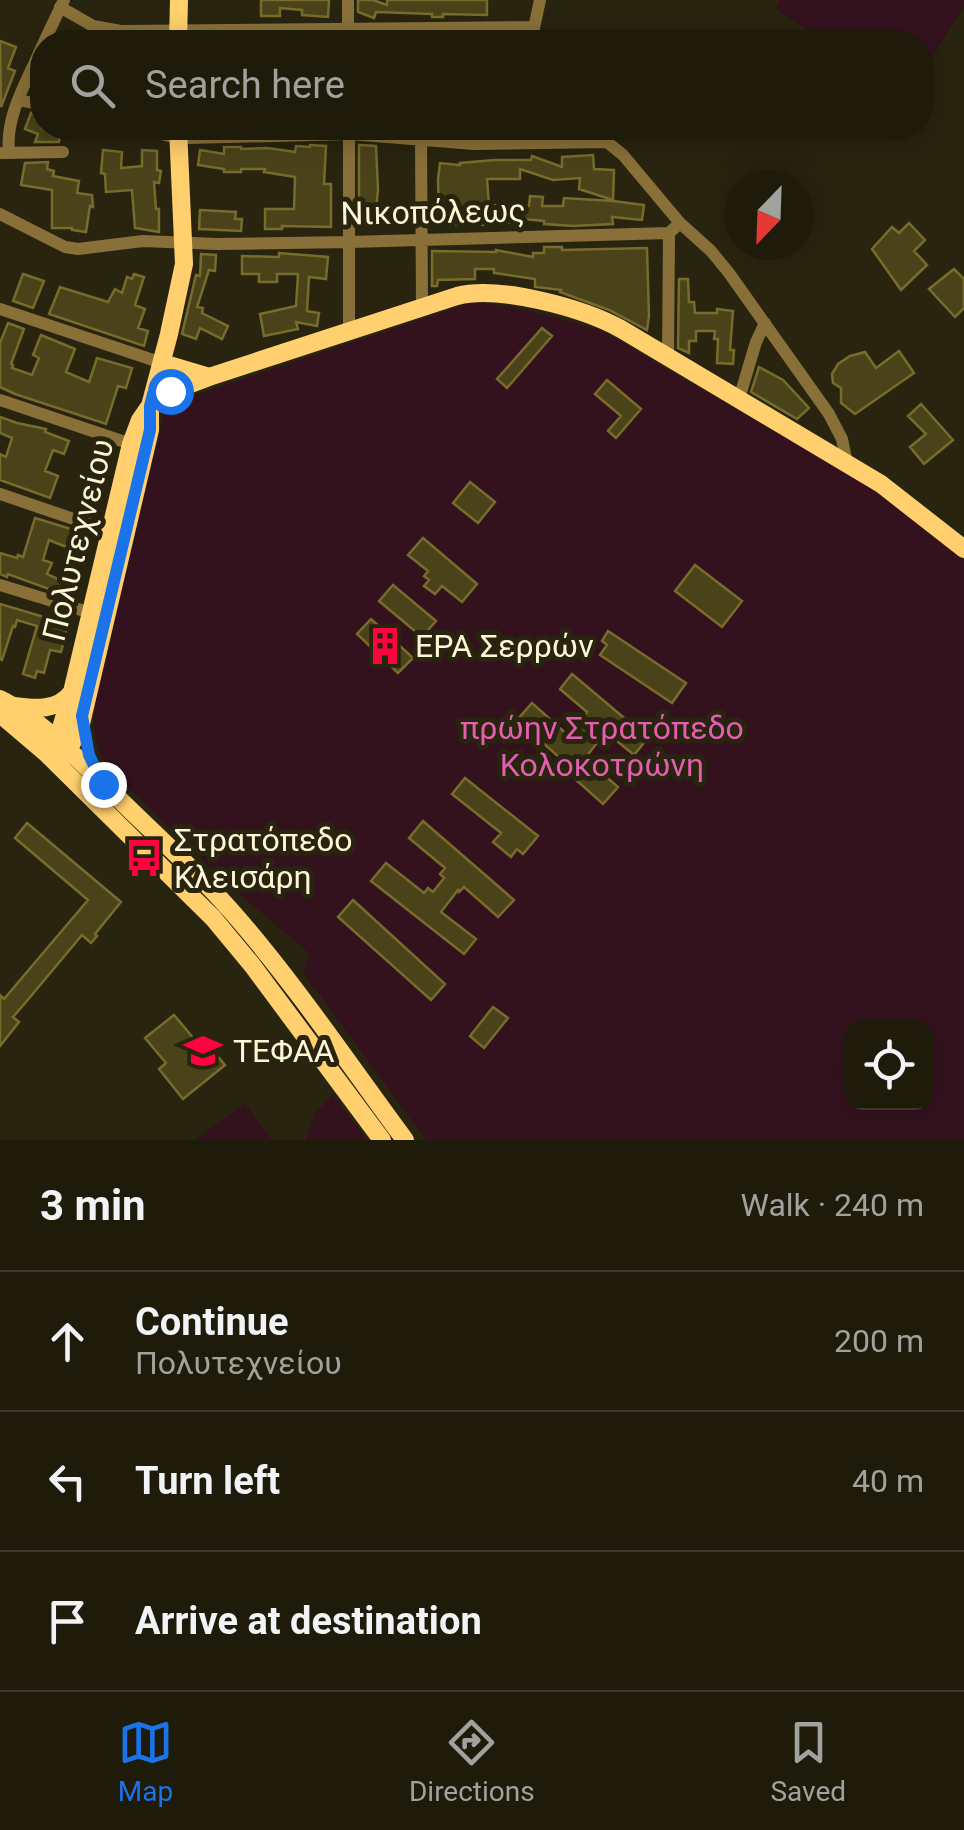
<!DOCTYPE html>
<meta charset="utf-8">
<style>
body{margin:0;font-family:Roboto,sans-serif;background:#262414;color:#f1f3f6}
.controls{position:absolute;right:30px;bottom:30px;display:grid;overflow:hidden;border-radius:20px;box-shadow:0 5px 25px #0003}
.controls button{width:90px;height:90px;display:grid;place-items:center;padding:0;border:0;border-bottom:2px solid #3c392c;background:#1e1b0b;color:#f1f3f6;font:50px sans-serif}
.compass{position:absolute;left:724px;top:170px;width:90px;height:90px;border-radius:50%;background:#1e1b0b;box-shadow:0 5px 25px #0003;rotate:203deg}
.stop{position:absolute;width:30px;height:30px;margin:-22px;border:8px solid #1a73e8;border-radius:50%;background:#fff}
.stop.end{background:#1a73e8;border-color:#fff;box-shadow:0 2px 10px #0008}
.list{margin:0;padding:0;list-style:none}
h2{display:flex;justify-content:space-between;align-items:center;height:130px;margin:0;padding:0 40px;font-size:42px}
h2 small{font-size:32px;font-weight:400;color:#a1a19d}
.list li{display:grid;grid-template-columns:65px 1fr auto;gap:30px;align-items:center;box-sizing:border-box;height:140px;padding:0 40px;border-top:2px solid #3c392c}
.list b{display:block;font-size:38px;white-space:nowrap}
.list p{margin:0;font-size:32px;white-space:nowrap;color:#a1a19d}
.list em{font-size:32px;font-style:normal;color:#a1a19d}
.icon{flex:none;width:55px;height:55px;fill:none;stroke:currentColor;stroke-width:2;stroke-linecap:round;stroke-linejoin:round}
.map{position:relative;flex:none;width:964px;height:1140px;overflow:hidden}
.search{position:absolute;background:#1e1b0b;box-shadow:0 5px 25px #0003;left:30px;right:30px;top:30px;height:110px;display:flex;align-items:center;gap:25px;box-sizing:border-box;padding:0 35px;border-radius:40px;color:#a1a19d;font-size:38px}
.sheet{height:550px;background:#1e1b0b}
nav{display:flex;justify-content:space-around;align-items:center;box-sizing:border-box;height:140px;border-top:2px solid #3c392c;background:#1e1b0b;font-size:28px;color:#a1a19d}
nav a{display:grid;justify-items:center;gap:5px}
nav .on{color:#1a73e8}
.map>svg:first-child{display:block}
.green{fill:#33121e;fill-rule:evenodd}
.building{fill:#4a431a;stroke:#776c2b;stroke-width:2.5}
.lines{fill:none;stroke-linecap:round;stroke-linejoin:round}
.street{stroke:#897038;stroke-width:12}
.secondary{stroke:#ffd06d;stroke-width:18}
.route{stroke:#1a73e8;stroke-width:12}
.labels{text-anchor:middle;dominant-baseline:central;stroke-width:10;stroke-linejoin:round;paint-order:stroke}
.street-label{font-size:32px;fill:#fff6d6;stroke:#28240f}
.poi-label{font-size:32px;fill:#fff6d6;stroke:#28240f;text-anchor:start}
.park-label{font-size:32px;fill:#e55dae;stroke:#28240f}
</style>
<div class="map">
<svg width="964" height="1140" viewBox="0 0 964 1140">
<rect width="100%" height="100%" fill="#28240f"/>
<path class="green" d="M 780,0 L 964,0 L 964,6 L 922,74 L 922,42 L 825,42 L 776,8 Z
M 472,302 L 510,306 L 596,328 L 608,334 L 883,495 L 964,559 L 964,1140 L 426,1140 L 303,972 L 309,953 L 223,880 L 108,768 C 94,746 91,724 96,698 L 166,405 ZM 852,1028 L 926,1028 L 926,1102 L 852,1102 Z
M 333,1095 L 367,1140 L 306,1140 L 315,1113 Z
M 245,1103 L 272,1140 L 195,1140 Z"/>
<path class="building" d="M 261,0 L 329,0 L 328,17 L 302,15 L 302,10 L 280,8 L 280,16 L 261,16 Z
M 358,0 L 373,0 L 387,5 L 387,0 L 487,0 L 487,15 L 443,14 L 443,17 L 432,17 L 432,14 L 376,12 L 374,18 L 358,12 Z
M 0,41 L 16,47 L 8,68 L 15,71 L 1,107 Z
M 31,113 L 42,118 L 42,128 L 61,128 L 59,142 L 35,142 L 38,134 L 25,129 Z
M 310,145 L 326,146 L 324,184 L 331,184 L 331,227 L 282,226 L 282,229 L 265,229 L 265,209 L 294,209 L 295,177 L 264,172 L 265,169 L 241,169 L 241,172 L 224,172 L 224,169 L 198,165 L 200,150 L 224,154 L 224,147 L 241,147 L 241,149 L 268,148 L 295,152 L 296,146 L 310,147 Z
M 359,145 L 376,146 L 378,190 L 375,218 L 359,216 Z
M 103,150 L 122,152 L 121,168 L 142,166 L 142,150 L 157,151 L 157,170 L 161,171 L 159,183 L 154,182 L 156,209 L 159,209 L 159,232 L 135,228 L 132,190 L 106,192 L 105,174 L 101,173 Z
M 593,155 L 594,169 L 614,170 L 613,200 L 579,189 L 580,178 L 553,180 L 520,169 L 520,179 L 487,179 L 489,205 L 529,206 L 530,196 L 543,197 L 542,206 L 563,206 L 564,198 L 613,201 L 644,205 L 642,220 L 612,217 L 613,224 L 573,226 L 544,224 L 544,221 L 523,219 L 523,223 L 491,222 L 491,225 L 439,224 L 438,179 L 440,163 L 460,165 L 460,163 L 495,160 L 531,160 L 532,156 L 562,167 L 562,157 Z
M 48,162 L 47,169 L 54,171 L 53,176 L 79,181 L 77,193 L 92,195 L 93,207 L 90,206 L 86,232 L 72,230 L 72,228 L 52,228 L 52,190 L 21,185 L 25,163 Z
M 200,210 L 236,212 L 235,219 L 242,219 L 241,231 L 199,229 Z
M 909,223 L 925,240 L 914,251 L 927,265 L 901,290 L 872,249 L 892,227 L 899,233 Z
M 544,247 L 562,247 L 562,250 L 647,248 L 649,316 L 647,330 L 609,310 L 560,292 L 561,290 L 535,287 L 535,279 L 494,273 L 494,269 L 475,269 L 475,279 L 438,280 L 437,286 L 432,286 L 432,251 L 496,252 L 496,250 L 533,257 L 533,253 L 544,253 Z
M 279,253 L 328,257 L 326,279 L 309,277 L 307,311 L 319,313 L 317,326 L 296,322 L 298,329 L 264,336 L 260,314 L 296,306 L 298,274 L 277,274 L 277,282 L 259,282 L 259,274 L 242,274 L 242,256 L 279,257 Z
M 201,254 L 216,255 L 215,271 L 209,270 L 197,307 L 203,308 L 202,313 L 228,326 L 222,339 L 200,328 L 196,339 L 182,334 L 196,275 L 200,276 Z
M 954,269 L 964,279 L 964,308 L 955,317 L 929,289 Z
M 23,274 L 44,281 L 33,308 L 13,301 Z
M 134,274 L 144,277 L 135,305 L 145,309 L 138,328 L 148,331 L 144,346 L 49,314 L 60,287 L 108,302 L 115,289 L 122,293 L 127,277 L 132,279 Z
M 679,279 L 688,279 L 689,302 L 694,302 L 695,313 L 717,313 L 717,309 L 733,311 L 730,350 L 734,350 L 733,364 L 717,363 L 718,339 L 714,339 L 715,331 L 696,331 L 696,341 L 689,341 L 689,353 L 678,348 Z
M 8,323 L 24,329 L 11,364 L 13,365 L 12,368 L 32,375 L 39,358 L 33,355 L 41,335 L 75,349 L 66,372 L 89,382 L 97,358 L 132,368 L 126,388 L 118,386 L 106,424 L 15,394 L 0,387 L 0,343 Z
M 542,328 L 552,336 L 507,388 L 497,379 Z
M 899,351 L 914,373 L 855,414 L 841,403 L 841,388 L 833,383 L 832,374 L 838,364 L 850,356 L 865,352 L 876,368 Z
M 759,367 L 783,380 L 809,408 L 797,419 L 751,392 Z
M 607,380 L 641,409 L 616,438 L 608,431 L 621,416 L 595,394 Z
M 921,404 L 953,440 L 924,464 L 910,447 L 926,434 L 908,416 Z
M 0,417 L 17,423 L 46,429 L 45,432 L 69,441 L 64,454 L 53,450 L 45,471 L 58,476 L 50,498 L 0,480 L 0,454 L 6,457 L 12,438 L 0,433 Z
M 470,482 L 495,502 L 478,523 L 453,503 Z
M 35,518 L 81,532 L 74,550 L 49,540 L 43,560 L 52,563 L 47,574 L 62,581 L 57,592 L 8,574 L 7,577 L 0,574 L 0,553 L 17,558 L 18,555 L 23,557 Z
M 423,538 L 477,584 L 462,602 L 442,586 L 435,594 L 424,586 L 429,580 L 424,576 L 428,571 L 408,555 Z
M 695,565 L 742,601 L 722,627 L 675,591 Z
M 393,585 L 436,621 L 422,637 L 379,601 Z
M 0,604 L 68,624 L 61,652 L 50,650 L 44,673 L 37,671 L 35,678 L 23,674 L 37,626 L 17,620 L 15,627 L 13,626 L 2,660 L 0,659 Z
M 371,619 L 413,658 L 398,673 L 357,634 Z
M 608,631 L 686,683 L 672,703 L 600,655 L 607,645 L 602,641 Z
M 572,674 L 648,738 L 634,755 L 606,732 L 585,758 L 618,787 L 603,804 L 556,762 L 560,758 L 517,720 L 532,703 L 570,737 L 585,721 L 582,718 L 587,712 L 560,689 Z
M 465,778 L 538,836 L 523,854 L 517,849 L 511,857 L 493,842 L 501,833 L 452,794 Z
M 423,821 L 514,900 L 498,917 L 464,887 L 459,892 L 458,890 L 441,912 L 476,939 L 464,954 L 371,881 L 386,863 L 424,893 L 428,888 L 433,892 L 444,878 L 440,874 L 445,868 L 409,838 Z
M 27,823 L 121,902 L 95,934 L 97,936 L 91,943 L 82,935 L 26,1002 L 13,1017 L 19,1022 L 0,1046 L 0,995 L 4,999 L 88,900 L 15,838 Z
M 353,900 L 445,984 L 431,1000 L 338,917 Z
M 493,1007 L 508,1018 L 484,1048 L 470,1036 Z
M 174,1015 L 195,1040 L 200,1035 L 225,1065 L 183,1099 L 159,1069 L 166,1063 L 145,1038 Z"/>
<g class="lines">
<path class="street" d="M 348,0 L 348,42
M 60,7 L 93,26 L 121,31 L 534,27
M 44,42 L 64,0
M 531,42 L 540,0
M 19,100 L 42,105
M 138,128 L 169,136 L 189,138 L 350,134 L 474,144 L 607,142
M 580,128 L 607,142 L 623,155 L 680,223 L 711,251 L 729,273 L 829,414 L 842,439 L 847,463
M 421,140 L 422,307
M 474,144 L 488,128
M 9,152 C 5,115 28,80 42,46
M 2,153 L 63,152
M 0,214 L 65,247 L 78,249 L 143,241 L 217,244 L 350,242 L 669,233 L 680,223
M 0,309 L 162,363
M 349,330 L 349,130
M 668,358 L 669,233
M 739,399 L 756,342 L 765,323
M 0,400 L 131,444
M 0,494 L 109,531
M 0,585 L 91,613"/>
<path class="secondary" d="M 178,42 L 179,0
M 162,363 L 209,377 L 457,296 C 499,285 583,308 621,329 L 881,484 L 964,549
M 153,394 L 177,389 L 209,377
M 0,699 C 39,718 80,761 111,791 C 154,834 201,875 240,921 C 299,990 351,1067 405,1140
M 14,706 C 35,709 58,711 72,692
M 0,714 L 47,754 L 213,918 L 252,965 L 382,1140
M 50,750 L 57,741 L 72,692 L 131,444 L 140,420 L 149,407
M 57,764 L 68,751 L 81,724 L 150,430 L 150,406 L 169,334 L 184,264 L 178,128"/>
</g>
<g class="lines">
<path class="route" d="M 103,784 L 89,755 L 82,716 L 150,430 L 150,406 L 153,394 L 170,391"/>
</g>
<defs>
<g id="building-bare" transform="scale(3)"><path d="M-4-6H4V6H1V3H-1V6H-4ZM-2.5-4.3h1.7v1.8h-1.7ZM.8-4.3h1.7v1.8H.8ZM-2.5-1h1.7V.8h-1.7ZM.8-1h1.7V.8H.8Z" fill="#ff0240" stroke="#28240f" stroke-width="2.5" paint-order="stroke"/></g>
<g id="bus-bare" transform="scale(3)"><path d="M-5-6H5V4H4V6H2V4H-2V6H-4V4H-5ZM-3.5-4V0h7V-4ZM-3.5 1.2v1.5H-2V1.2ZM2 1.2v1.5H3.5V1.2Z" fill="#ff0240" stroke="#28240f" stroke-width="2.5" paint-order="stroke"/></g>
<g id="university-bare" transform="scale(3)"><path d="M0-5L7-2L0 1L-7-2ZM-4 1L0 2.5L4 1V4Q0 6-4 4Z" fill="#ff0240" stroke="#28240f" stroke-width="2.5" paint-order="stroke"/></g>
</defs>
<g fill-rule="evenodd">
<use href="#building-bare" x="385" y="646"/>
<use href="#bus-bare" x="144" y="858"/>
<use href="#university-bare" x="203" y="1051"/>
</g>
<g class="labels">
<g class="street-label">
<text transform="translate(433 212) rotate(-1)">Νικοπόλεως</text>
<text transform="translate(78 540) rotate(-76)">Πολυτεχνείου</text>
</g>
<g class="poi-label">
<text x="415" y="646">ΕΡΑ Σερρών</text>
<text x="174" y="840">Στρατόπεδο<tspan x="174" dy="37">Κλεισάρη</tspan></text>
<text x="233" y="1051">ΤΕΦΑΑ</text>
</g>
<g class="park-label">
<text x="602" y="728">πρώην Στρατόπεδο<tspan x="602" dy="37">Κολοκοτρώνη</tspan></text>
</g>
</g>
</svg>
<div class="controls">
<button><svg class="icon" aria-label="locate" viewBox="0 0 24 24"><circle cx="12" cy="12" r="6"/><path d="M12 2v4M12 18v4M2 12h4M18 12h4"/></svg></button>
</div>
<svg class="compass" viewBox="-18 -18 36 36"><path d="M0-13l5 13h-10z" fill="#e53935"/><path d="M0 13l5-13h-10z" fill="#a1a19d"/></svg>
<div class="stop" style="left:170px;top:391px"></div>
<div class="stop end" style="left:103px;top:784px"></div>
<div class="search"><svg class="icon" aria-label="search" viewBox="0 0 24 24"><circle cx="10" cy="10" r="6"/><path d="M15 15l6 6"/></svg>Search here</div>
</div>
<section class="sheet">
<h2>3 min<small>Walk · 240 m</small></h2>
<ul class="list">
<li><svg class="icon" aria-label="ahead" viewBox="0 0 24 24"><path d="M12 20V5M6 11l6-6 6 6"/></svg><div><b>Continue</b><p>Πολυτεχνείου</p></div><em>200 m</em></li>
<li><svg class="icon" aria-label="left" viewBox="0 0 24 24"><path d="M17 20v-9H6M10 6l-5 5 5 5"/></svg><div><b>Turn left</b></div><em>40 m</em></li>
<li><svg class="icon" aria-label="arrive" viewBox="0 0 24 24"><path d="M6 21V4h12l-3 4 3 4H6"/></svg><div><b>Arrive at destination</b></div></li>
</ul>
</section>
<nav>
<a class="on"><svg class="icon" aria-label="map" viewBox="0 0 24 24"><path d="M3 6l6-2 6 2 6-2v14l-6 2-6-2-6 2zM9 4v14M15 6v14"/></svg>Map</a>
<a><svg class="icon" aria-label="directions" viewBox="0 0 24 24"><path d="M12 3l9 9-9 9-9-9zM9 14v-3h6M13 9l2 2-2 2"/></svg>Directions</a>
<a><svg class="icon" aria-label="saved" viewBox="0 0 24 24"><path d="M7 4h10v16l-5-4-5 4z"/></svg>Saved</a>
</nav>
